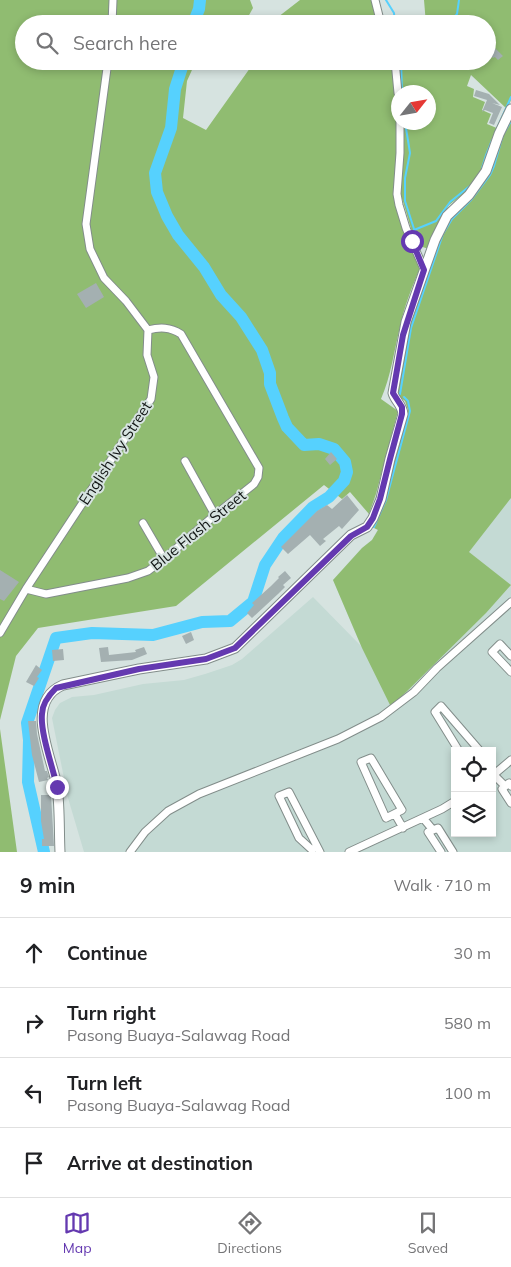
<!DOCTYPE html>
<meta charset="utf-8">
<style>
body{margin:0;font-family:Mulish,sans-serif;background:#f2f2f2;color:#202124}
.controls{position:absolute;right:15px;bottom:15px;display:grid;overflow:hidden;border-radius:0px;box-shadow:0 2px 8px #0003}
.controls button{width:45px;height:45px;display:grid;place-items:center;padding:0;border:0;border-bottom:1px solid #e0e0e0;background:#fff;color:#202124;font:25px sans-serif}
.compass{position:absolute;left:391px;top:85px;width:45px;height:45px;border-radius:50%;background:#fff;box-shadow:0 2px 8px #0003;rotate:59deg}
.stop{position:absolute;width:15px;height:15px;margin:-11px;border:4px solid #6439b0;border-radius:50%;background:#fff}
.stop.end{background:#6439b0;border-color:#fff;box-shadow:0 1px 5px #0008}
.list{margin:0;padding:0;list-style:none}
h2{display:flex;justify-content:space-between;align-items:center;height:65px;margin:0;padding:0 20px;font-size:21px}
h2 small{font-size:16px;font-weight:400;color:#757577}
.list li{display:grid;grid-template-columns:32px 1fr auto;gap:15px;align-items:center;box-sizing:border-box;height:70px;padding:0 20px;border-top:1px solid #e0e0e0}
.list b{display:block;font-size:19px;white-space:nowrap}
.list p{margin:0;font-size:16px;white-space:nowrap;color:#757577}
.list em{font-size:16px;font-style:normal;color:#757577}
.icon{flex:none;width:28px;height:28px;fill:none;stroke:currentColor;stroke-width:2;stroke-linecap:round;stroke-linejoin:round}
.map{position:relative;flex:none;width:511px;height:852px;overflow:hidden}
.search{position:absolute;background:#fff;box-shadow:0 2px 8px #0003;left:15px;right:15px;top:15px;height:55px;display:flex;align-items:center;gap:12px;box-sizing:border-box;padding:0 18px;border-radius:28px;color:#757577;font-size:19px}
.sheet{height:345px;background:#fff}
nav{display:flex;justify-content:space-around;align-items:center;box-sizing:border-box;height:70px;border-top:1px solid #e0e0e0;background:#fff;font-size:14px;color:#757577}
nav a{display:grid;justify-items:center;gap:2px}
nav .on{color:#6439b0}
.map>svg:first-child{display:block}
.built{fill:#c4dad4;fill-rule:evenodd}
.green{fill:#90bc71}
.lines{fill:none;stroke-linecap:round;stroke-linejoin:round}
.stream{stroke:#56d1fe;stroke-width:2}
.river{stroke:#56d1fe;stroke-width:12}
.building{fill:#a4b0b1}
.minor-casing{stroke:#828d8a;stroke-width:9}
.tertiary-casing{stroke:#828d8a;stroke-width:11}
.minor{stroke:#fff;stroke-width:7}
.tertiary{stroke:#fff;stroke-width:9}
.route{stroke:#6439b0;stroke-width:6}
.labels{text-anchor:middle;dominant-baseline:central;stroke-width:4;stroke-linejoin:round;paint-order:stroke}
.street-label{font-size:15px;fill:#111514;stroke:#d6e3e0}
</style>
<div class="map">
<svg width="511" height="852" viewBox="0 0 511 852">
<rect width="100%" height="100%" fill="#d6e3e0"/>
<path class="built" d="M 511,152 L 511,852 L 84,852 L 68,798 L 52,718 L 55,710 L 60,703 L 72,697 L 94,695 L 143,684 L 184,680 L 205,674 L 232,665 L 242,659 L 313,597 L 361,646 L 333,580 L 362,548 L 372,540 L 379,527 ZM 455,751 L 492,751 L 492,833 L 455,833 Z"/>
<path class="green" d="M 0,0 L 250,0 L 253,8 L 248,17 L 236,24 L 24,24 L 24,61 L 196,61 L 187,81 L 183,118 L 206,130 L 255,61 L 393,61 L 395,71 L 398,142 L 396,185 L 420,268 C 412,287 404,307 400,327 C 394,351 391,376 381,399 L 398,411 L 376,494 L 369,514 L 350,492 L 342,499 L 324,485 L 176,606 L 38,628 L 16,656 L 0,720 Z
M 300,0 L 372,0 L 377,24 L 269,24 Z
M 424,0 L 511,0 L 511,100 L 507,109 L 471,75 L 467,86 L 474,89 L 473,97 L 485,102 L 482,110 L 491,114 L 487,124 L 499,129 L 483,171 L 471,188 L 449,205 L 435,229 L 429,249 L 416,245 L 401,195 L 402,123 L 428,122 L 428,92 L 400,92 L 397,61 L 487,61 L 487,24 L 426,24 Z
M 511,114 L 511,498 L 469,552 L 511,585 L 486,613 L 391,707 L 362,648 L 333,580 L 362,548 L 372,540 L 378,530 L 372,527 L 378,516 L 408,410 L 405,401 L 397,395 L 409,327 L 442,230 L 498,146 Z
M 0,729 L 17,852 L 0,852 Z"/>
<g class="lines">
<path class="stream" d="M 386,0 L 394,13 L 395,24
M 448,24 L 457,14 L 459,0
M 401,61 L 402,92
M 405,122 L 410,153 L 405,178 L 405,201 L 415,232 L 421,243
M 495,133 L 511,97
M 482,168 L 486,155 L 492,140
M 414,230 L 436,221 L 450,202 L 471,185
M 400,394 L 411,328 L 443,234 L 452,219 L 472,199 L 490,175 L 494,166 L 503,135 L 511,121
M 374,527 L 386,500 L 410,411 L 408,401 L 404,397"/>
<path class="river" d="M 193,24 L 199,9 L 200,0
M 44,852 L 28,782 L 29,740 L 27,723 L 56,638 L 92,633 L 153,635 L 202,622 L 230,621 L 253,602 L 265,565 L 283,538 L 313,507 L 329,497 L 344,481 L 347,472 L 345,462 L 334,449 L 319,444 L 304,445 L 287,427 L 283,418 L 270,384 L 270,373 L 262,350 L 241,317 L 221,295 L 204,267 L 178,235 L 167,216 L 157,192 L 155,173 L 171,128 L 175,89 L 184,61"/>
</g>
<path class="building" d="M 491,44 L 503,56 L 498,60 L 495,57 L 493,58 L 491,56 L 487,59 L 487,47 Z
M 476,90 L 489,94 L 500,105 L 492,103 L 502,107 L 494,125 L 489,123 L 493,113 L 485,110 L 482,112 L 487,100 L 474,96 Z
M 96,283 L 104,297 L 86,308 L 77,294 Z
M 331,452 L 337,459 L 330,465 L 325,459 Z
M 347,495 L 359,510 L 342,529 L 339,526 L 323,539 L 326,541 L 320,546 L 310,535 L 288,554 L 281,547 L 317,511 L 327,505 L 332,509 Z
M 0,570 L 19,582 L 4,601 L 0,599 Z
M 285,571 L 291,578 L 283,585 L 285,587 L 278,594 L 252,618 L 247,613 L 254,605 L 252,603 L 271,586 L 279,578 L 278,577 Z
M 191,632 L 194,640 L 186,644 L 182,636 Z
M 108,647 L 109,655 L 136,652 L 135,650 L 144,647 L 147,654 L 132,660 L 101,662 L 99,648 Z
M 63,649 L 64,660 L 53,661 L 52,650 Z
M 36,665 L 42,670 L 37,677 L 39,678 L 34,686 L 26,682 Z
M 28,721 L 36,721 L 37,734 L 45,771 L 47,771 L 49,777 L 47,778 L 48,780 L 39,782 L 32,755 Z
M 41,795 L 51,795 L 54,846 L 42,846 L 42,839 L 44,839 L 41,821 Z"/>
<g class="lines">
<g class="minor-casing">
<path id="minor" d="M 375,0 L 381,24
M 112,24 L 113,0
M 395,61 L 398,93
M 400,122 L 400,153 L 397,194 L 399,205 L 406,228 L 424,269
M 185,461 L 215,515
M 143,523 L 164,559
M 26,589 L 46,594 L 128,578 L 148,571 L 164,559 L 215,515 L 254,484 L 258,477 L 259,468 L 181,334 C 170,327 160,327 148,330
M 0,633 L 26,589 L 151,399 L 154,377 L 147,355 L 148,330 L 126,301 L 104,278 L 90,249 L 86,224 L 108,61
M 511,656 L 500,644 L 492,652 L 511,672
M 459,751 L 435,712 L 441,706 L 480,751
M 371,758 L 402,810 L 386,818 L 361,762 Z
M 494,775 L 505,786
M 492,776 L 511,760
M 511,786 L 509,783 L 502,789 L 511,803
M 395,814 L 403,828
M 423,818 L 433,830
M 317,848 L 311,849 L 299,838 L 279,796 L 289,792 L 320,852
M 130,852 L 145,832 L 168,811 L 199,794 L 338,739 L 381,717 L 414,692 L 437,668 L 511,602
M 349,852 L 442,809 L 455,801
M 441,852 L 428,832 L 438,828 L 453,852"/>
</g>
<g class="tertiary-casing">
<path id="tertiary" d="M 60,852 C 59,831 60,808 57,786 C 52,757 23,702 63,685 L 139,669 L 206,659 L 235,648 L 351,535 L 367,527 L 373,518 L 381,499 L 390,459 L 403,414 C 402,404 395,401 393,393 L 406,322 L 435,240 L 447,216 L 469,195 L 486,171 L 499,134 L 511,109"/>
</g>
<use href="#minor" class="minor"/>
<use href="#tertiary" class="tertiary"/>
</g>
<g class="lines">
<path class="route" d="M 57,787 C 53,768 40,732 42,714 C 42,704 49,695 56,688 L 139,669 L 206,659 L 235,648 L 351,536 L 367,527 L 373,518 L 380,499 L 390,459 L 402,414 L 402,407 L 393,393 L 403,335 L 424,270 L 412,241"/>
</g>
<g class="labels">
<g class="street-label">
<text transform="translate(115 453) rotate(-57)">English Ivy Street</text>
<text transform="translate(198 530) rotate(-39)">Blue Flash Street</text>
</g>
</g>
</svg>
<div class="controls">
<button><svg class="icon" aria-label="locate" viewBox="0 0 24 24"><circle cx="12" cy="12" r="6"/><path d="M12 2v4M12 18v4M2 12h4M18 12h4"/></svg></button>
<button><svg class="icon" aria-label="layers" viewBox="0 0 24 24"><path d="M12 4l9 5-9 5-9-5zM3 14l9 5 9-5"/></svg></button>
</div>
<svg class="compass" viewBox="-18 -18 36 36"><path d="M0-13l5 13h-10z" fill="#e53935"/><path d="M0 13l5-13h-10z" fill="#757577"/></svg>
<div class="stop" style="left:412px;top:241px"></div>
<div class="stop end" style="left:57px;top:787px"></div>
<div class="search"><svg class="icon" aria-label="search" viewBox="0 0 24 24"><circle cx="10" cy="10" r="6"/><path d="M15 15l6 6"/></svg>Search here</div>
</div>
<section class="sheet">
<h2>9 min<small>Walk · 710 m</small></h2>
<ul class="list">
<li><svg class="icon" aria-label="ahead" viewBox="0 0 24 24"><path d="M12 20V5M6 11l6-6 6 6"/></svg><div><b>Continue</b></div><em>30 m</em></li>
<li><svg class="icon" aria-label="right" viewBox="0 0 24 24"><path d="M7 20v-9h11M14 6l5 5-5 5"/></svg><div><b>Turn right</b><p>Pasong Buaya-Salawag Road</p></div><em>580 m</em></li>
<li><svg class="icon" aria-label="left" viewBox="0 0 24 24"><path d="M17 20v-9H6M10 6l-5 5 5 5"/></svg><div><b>Turn left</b><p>Pasong Buaya-Salawag Road</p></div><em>100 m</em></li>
<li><svg class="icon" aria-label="arrive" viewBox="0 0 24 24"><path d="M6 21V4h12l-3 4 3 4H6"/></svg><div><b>Arrive at destination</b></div></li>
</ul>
</section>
<nav>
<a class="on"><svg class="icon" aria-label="map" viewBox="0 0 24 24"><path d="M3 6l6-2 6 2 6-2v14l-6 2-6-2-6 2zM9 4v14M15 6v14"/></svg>Map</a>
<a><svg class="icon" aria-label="directions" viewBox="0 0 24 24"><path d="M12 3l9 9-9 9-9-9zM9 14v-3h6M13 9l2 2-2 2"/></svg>Directions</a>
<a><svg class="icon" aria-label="saved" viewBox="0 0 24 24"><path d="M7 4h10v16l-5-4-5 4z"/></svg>Saved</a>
</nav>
